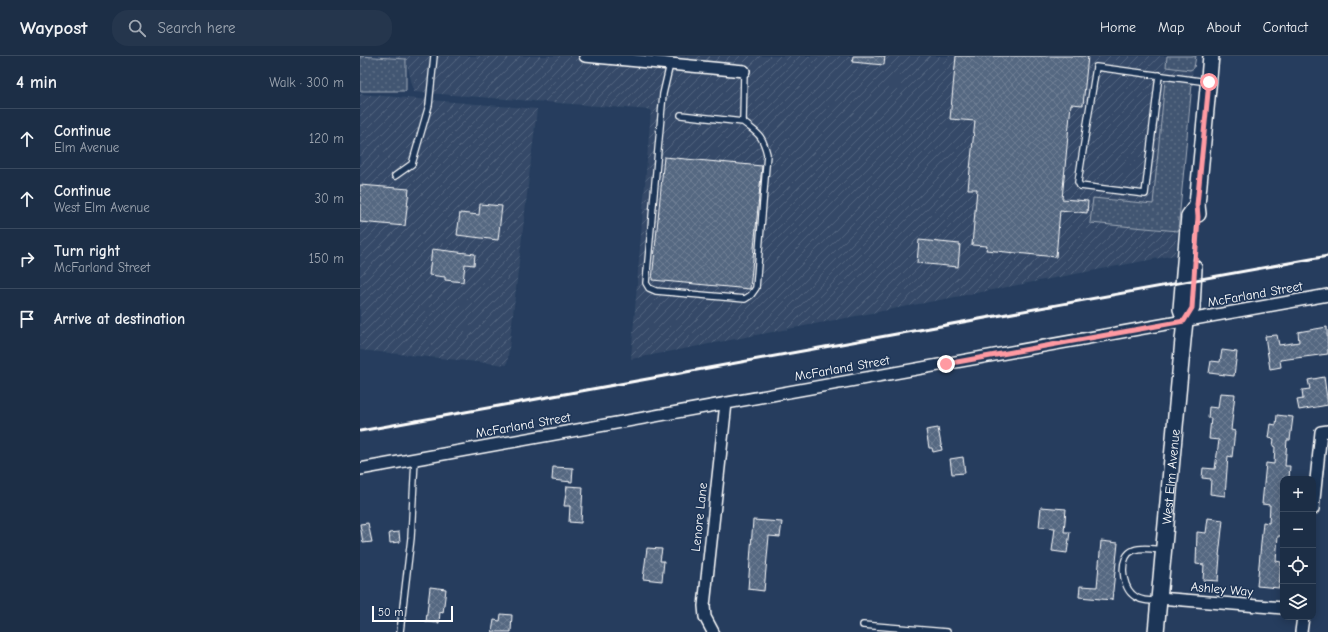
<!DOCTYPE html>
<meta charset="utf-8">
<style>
body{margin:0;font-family:"Comic Neue",sans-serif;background:#25364d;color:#f1f3f6}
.controls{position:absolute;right:12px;bottom:12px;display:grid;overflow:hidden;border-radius:8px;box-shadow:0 2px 10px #0003}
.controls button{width:36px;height:36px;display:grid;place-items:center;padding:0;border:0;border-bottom:1px solid #3a4a5f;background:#1c2e46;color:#f1f3f6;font:20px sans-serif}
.scale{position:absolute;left:12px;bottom:10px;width:81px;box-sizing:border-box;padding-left:4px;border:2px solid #fff;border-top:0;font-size:11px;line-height:14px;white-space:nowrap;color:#fff;-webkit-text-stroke:3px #1d3557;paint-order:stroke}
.stop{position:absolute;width:12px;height:12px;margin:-9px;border:3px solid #ff9aa2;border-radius:50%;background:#fff}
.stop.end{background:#ff9aa2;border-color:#fff;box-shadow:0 1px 4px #0008}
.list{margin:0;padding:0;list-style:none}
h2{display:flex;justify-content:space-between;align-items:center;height:52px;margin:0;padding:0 16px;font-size:17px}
h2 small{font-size:13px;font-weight:400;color:#a0a8b3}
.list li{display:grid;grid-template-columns:26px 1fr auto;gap:12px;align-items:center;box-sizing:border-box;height:60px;padding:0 16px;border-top:1px solid #3a4a5f}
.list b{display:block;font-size:15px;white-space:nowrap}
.list p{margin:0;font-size:13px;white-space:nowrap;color:#a0a8b3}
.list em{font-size:13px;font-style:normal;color:#a0a8b3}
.icon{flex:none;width:22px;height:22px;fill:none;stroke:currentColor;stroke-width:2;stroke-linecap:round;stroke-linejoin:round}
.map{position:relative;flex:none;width:968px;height:576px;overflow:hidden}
header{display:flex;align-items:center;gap:24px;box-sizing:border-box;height:56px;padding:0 20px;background:#1c2e46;border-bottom:1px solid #3a4a5f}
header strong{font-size:19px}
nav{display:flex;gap:22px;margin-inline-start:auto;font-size:14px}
.search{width:280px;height:36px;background:#25364d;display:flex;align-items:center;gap:10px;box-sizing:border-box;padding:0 14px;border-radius:16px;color:#a0a8b3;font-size:15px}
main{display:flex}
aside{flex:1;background:#1c2e46}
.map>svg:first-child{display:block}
.industrial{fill:url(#industrial-furrows)}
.green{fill:url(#green-dots);stroke:#a0aab8}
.building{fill:url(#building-cross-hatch);stroke:#fff}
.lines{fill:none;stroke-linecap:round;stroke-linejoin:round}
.lane-casing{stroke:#fff;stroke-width:8}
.street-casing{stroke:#fff;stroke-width:14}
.secondary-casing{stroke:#fff;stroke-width:18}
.lane{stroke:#1d3557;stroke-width:5.5}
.street{stroke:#1d3557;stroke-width:11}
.secondary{stroke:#1d3557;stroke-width:15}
.rail{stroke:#fff;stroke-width:3}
.route{stroke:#ff9aa2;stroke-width:5}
.labels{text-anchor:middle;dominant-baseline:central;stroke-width:3;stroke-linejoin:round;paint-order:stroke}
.street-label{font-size:13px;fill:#fff;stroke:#1d3557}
</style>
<header>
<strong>Waypost</strong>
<div class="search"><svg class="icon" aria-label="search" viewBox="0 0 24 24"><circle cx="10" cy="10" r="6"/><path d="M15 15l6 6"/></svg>Search here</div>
<nav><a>Home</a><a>Map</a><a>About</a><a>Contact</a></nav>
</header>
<main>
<aside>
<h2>4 min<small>Walk · 300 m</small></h2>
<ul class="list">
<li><svg class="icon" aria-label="ahead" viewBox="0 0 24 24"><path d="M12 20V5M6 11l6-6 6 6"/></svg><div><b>Continue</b><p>Elm Avenue</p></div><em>120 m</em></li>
<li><svg class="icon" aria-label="ahead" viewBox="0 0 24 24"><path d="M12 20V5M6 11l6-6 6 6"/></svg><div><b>Continue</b><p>West Elm Avenue</p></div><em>30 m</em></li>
<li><svg class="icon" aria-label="right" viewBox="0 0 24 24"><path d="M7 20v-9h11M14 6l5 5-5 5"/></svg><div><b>Turn right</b><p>McFarland Street</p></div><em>150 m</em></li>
<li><svg class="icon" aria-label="arrive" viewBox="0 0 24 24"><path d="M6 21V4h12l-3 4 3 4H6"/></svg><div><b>Arrive at destination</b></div></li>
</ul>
</aside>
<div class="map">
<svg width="968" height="576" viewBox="0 0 968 576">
<defs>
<pattern id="industrial-furrows" width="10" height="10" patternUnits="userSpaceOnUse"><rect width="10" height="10" fill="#344a68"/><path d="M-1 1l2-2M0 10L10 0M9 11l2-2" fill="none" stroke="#52657f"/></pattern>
<pattern id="green-dots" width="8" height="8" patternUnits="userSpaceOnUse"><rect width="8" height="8" fill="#425672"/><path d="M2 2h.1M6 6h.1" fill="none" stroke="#5e6f87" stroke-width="1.8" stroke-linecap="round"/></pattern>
<pattern id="building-cross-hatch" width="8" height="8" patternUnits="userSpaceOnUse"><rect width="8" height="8" fill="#556781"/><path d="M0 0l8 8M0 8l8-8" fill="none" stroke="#6e7e94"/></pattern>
</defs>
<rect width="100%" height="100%" fill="#263d5e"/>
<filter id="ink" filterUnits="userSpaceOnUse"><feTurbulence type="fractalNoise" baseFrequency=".025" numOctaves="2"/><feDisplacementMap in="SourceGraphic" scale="8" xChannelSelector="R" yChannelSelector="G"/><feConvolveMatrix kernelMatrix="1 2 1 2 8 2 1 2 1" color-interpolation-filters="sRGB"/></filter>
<g filter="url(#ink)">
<path class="industrial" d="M 19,0 L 834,0 L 815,199 L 271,303 L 291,54 L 54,36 L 46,4 Z
M 0,38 L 177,53 L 147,309 L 0,294 Z"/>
<path class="green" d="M 0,0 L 46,3 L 46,35 L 0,35 Z
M 807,0 L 836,0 L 834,12 L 830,14 L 806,11 Z
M 805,24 L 829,26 L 832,28 L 818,175 L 730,167 L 733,142 L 793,148 Z"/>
<path class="building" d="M 493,0 L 525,0 L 524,9 L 492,6 Z
M 596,0 L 728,0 L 723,49 L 711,48 L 702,143 L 728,145 L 727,157 L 700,154 L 696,201 L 626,194 L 627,190 L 612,189 L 617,133 L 608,133 L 615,65 L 590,63 Z
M 304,101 L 402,110 L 390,233 L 292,224 Z
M 0,129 L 49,133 L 45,170 L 0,166 Z
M 120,148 L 142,150 L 138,184 L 97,179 L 100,157 L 119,159 Z
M 559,184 L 600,188 L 598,211 L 557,207 Z
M 72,193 L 115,198 L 114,209 L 105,208 L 103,226 L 85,224 L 85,221 L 69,219 Z
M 967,271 L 968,298 L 920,304 L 921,311 L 910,313 L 905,280 L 917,279 L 919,289 L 939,286 L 938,276 Z
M 862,294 L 877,296 L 874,320 L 849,317 L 851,305 L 860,306 Z
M 964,321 L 968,349 L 939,354 L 937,344 L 943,343 L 942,334 L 950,333 L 948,324 Z
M 860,337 L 875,338 L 871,374 L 875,375 L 872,401 L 868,400 L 865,440 L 850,438 L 851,423 L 842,422 L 843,412 L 855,413 L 859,384 L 849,383 L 851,362 L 848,362 L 849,351 L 858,352 Z
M 917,359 L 933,361 L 930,384 L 927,384 L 925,410 L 930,410 L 929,423 L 923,423 L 921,468 L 923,468 L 923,480 L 918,480 L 916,505 L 921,506 L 919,532 L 897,530 L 903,466 L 909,467 L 910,449 L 902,448 L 906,407 L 914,408 L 915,391 L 913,390 L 914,383 L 909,382 L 911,368 L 916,369 Z
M 578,372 L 582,394 L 573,396 L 572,392 L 569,392 L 566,374 Z
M 603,401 L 605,417 L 592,418 L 590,403 Z
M 193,411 L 213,412 L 212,426 L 192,424 Z
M 207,430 L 223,431 L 221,467 L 209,466 L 210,450 L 204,450 Z
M 681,451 L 706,453 L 704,476 L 710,476 L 707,497 L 692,495 L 695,472 L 679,471 Z
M 848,462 L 863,464 L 859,500 L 860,500 L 858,525 L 843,524 L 844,509 L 836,508 L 837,476 L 846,477 Z
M 393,464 L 422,466 L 420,481 L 409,480 L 404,535 L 388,533 Z
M 8,467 L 12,486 L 3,487 L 0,468 Z
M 39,476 L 40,486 L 30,487 L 29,477 Z
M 741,485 L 758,487 L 752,544 L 719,541 L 720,530 L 737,531 Z
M 287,492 L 302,493 L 300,505 L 304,505 L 302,525 L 283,523 Z
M 70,531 L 86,533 L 83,557 L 80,556 L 79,567 L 66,566 Z
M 141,558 L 152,559 L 151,576 L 132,576 L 134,564 L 140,565 Z"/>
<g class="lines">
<g class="lane-casing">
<path id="lane" d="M 310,8 L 303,38 L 286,227 L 289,232 L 296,235 L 385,243 L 391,239 L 396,232 L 407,98 C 402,78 398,78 383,66 L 384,15
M 799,19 L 785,138 L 720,130 L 718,126 L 736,11 L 848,26
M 321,59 L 383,66
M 35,120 L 52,108 L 69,49 L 74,0
M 799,545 C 789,545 779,545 772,538 C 762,529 758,500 774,494 C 782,491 793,493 802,494
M 503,569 L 587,576
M 40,576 L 51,482 L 55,403"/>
</g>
<g class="street-casing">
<path id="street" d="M 225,0 L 384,15
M 0,413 L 968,239
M 953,453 L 961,376 L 968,375
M 799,542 L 923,552
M 353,576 L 345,561 L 344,550 L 366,347
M 941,576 L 943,561"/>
</g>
<g class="secondary-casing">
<g id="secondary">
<path d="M 838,158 L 837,149 L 851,0"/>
<path d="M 825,265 L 832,252 L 834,212"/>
<path id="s1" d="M 796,576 L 823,284 L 825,265 L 821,253 L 829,160 L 837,149"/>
</g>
</g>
<use href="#lane" class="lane"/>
<use href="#street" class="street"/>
<use href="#secondary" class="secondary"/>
<path class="rail" d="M 0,375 L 968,200"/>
</g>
</g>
<g class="lines" filter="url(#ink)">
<path class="route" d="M 586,308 L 824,265 L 832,252 L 838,161 L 837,149 L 849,26"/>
</g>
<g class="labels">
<g class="street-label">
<text transform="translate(895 238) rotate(-10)">McFarland Street</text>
<text transform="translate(482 312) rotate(-10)">McFarland Street</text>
<text transform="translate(163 369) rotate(-10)">McFarland Street</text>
<text stroke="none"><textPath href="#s1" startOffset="156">West Elm Avenue</textPath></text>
<text transform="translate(339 461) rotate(-84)">Lenore Lane</text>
<text transform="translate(862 533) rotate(5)">Ashley Way</text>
</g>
</g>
</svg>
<div class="controls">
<button>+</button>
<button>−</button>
<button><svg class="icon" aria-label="locate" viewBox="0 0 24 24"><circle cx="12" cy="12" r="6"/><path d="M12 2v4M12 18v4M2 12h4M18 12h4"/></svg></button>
<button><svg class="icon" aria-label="layers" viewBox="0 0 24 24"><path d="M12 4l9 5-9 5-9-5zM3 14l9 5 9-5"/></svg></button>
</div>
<div class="scale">50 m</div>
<div class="stop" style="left:849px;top:26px"></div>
<div class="stop end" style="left:586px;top:308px"></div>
</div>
</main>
